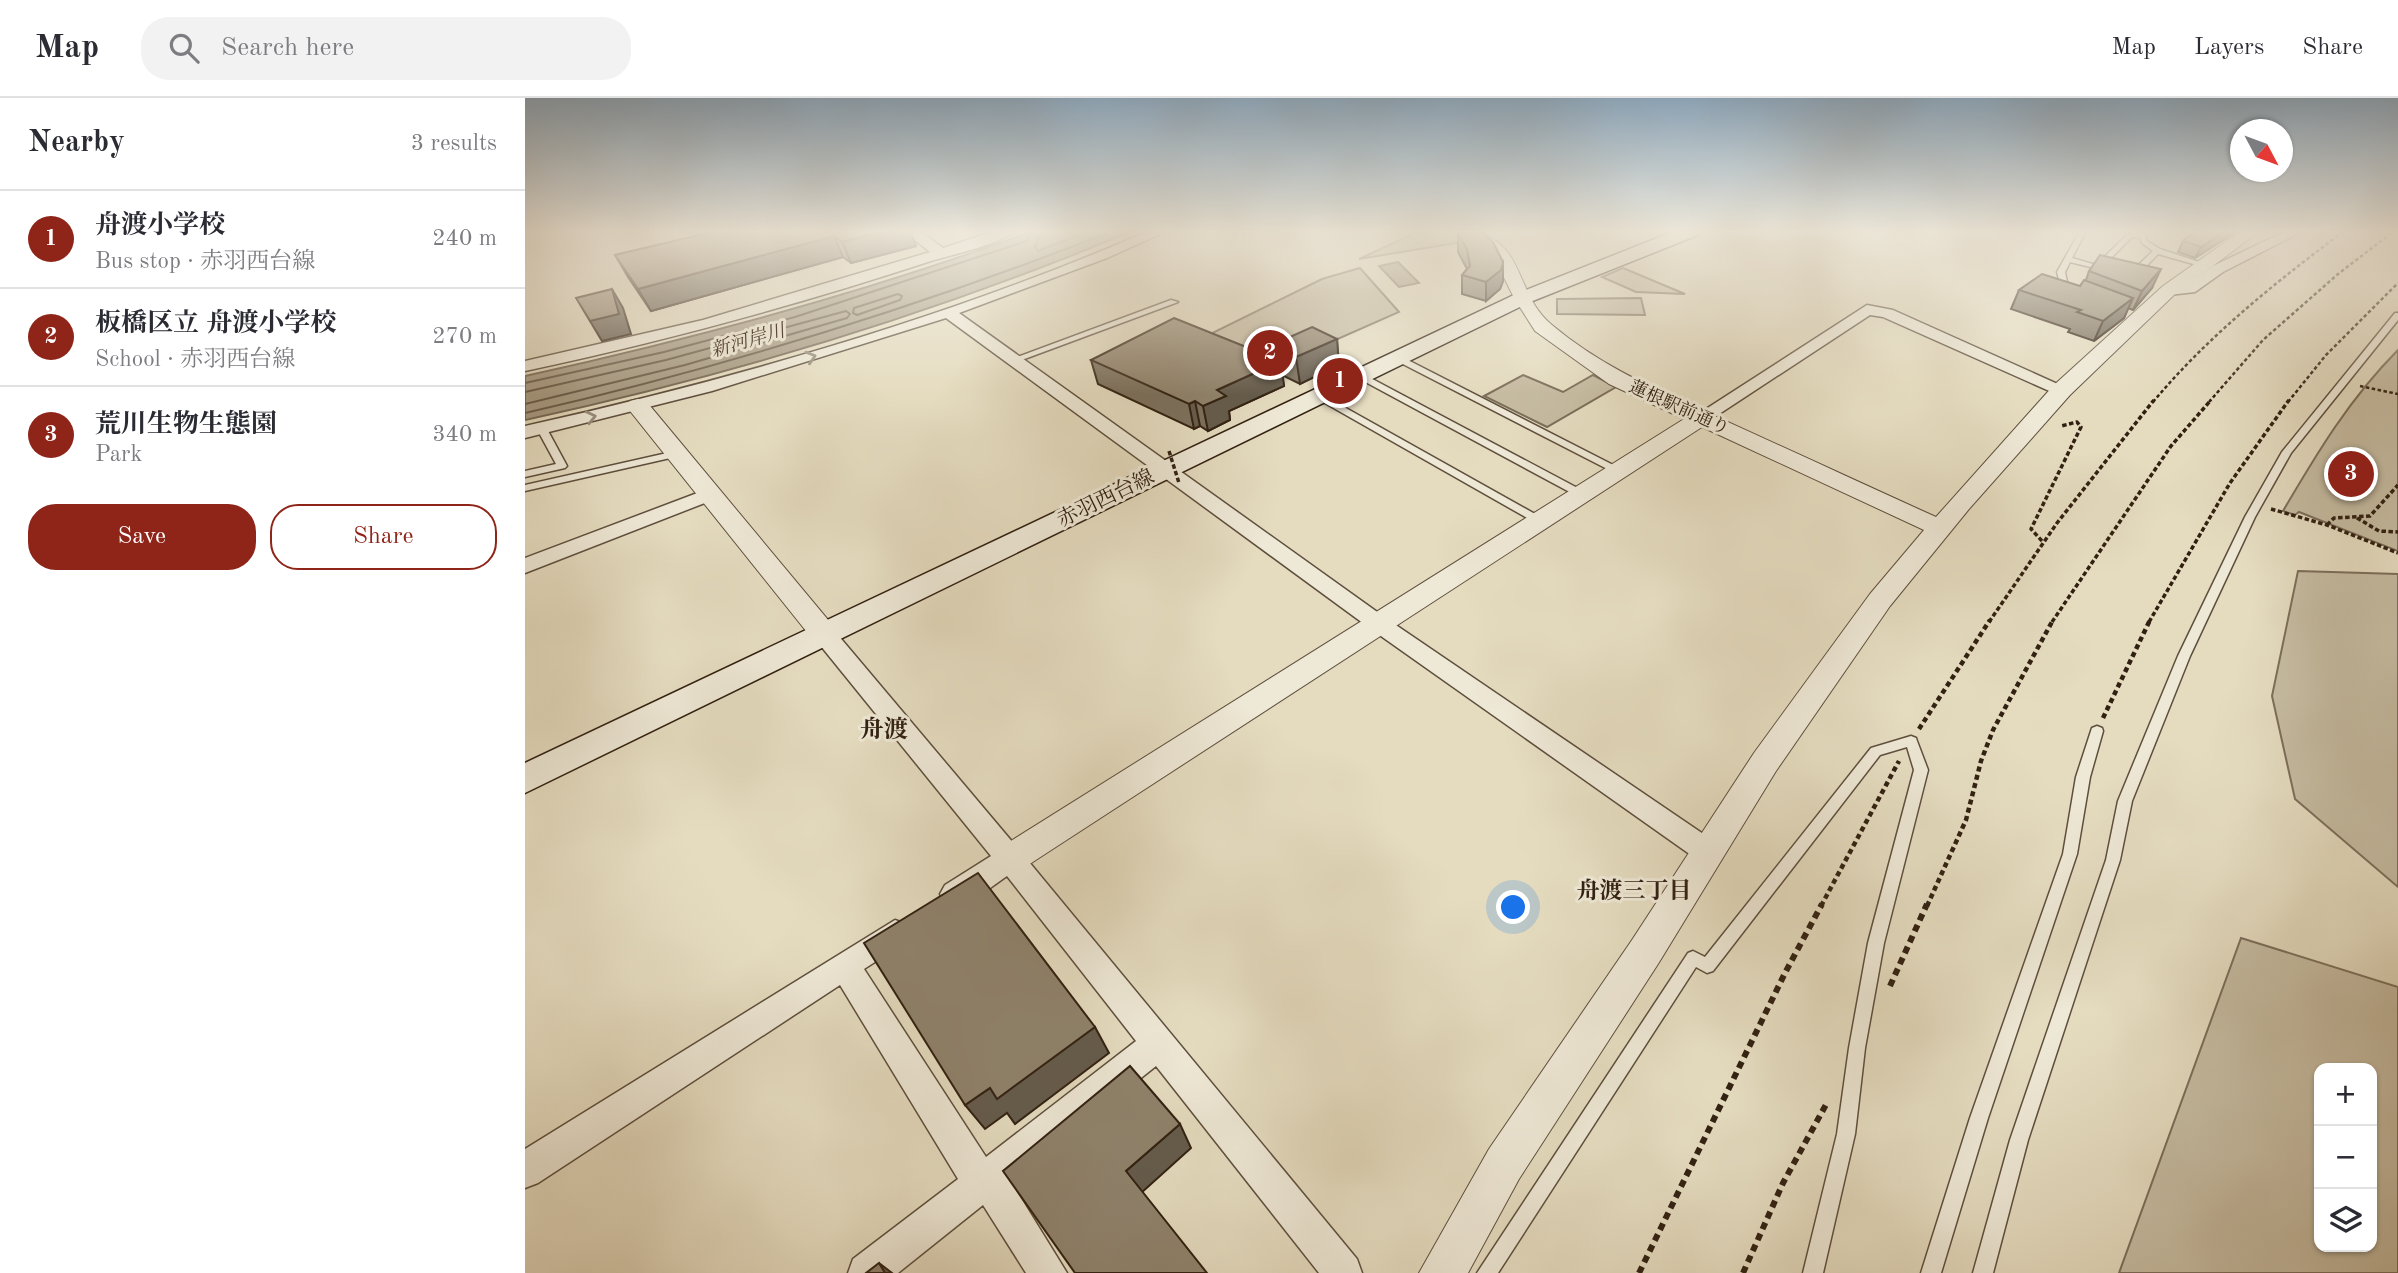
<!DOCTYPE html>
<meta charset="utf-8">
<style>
body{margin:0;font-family:"Old Standard TT","Noto Serif JP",serif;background:#f2f2f3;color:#2b2b33}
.controls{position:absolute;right:21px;bottom:21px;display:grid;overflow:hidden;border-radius:14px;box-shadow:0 2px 5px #0004}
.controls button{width:63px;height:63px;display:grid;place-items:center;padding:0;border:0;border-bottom:2px solid #e1e1e2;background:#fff;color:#2b2b33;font:35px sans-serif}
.compass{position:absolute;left:1705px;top:21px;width:63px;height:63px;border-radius:50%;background:#fff;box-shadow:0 2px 5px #0004;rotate:131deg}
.you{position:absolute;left:989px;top:810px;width:24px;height:24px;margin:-18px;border:5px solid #fff;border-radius:50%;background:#1a73e8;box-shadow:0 0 0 10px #1a73e833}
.badge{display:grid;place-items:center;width:46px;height:46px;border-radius:50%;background:#8f2418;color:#fff;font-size:23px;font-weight:700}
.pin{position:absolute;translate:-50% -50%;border:4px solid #fff;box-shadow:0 2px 7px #0006}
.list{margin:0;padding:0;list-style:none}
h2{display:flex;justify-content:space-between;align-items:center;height:91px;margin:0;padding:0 28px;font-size:30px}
h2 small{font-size:23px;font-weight:400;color:#7c7c81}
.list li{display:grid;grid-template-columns:46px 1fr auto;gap:21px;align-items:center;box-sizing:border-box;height:98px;padding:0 28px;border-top:2px solid #e1e1e2}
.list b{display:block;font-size:26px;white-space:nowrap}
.list p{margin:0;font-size:23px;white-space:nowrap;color:#7c7c81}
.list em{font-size:23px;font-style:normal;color:#7c7c81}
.actions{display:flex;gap:14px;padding:21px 28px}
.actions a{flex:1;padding:16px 0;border:2px solid #8f2418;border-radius:28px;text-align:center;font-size:24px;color:#8f2418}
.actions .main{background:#8f2418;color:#fff}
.icon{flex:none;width:38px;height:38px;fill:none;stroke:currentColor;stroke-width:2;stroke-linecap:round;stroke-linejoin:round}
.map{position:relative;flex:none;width:1873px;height:1175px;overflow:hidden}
header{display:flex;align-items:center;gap:42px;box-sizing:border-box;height:98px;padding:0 35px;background:#fff;border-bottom:2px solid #e1e1e2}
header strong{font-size:33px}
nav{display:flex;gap:38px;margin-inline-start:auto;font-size:24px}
.search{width:490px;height:63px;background:#f2f2f3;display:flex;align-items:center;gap:18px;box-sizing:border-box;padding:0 24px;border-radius:28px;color:#7c7c81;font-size:26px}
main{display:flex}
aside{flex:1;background:#fff}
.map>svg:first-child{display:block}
.green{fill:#c6bca2;stroke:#7c6e5a;stroke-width:2;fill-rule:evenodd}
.water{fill:#a89c84;stroke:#786a56;stroke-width:2}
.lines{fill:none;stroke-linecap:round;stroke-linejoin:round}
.shore{stroke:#6c5e4a;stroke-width:2}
.service-casing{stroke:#5e4f3d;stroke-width:3}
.minor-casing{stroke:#5e4f3d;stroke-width:3}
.tertiary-casing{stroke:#5e4f3d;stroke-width:2}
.secondary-casing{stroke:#312011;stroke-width:3}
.path-far3{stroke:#312011;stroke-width:2.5;stroke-dasharray:3.5 2.5;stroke-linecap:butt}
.path-far2{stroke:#312011;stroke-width:3.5;stroke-dasharray:4.5 2.5;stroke-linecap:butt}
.path-far1{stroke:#312011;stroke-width:4.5;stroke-dasharray:5 3.5;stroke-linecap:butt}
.path{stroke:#312011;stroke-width:6;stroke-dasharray:7 5;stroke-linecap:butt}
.service{fill:#eee8d6;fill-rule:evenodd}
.minor{fill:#eee8d6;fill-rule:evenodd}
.tertiary{fill:#eee8d6;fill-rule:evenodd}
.secondary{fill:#eee8d6;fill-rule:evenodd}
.path-bridge{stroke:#312011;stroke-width:3.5;stroke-dasharray:4.5 2.5;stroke-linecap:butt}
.wall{fill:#7b705d;stroke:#312011;stroke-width:2}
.shaded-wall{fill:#645b4c;stroke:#312011;stroke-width:2}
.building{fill:#8f826c;stroke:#312011;stroke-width:2}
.oneway{stroke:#998e7d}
.labels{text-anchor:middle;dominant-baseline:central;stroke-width:6;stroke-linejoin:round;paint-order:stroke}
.far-street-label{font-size:18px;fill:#312011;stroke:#eee8d6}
.far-water-label{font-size:19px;font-style:italic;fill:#5b4b39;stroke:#eee8d6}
.street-label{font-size:21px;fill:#312011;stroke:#eee8d6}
.neighbourhood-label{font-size:23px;font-weight:bold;fill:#312011;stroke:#eee8d6}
.quarter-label{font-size:24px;font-weight:bold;fill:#312011;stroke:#eee8d6}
</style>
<header>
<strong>Map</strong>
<div class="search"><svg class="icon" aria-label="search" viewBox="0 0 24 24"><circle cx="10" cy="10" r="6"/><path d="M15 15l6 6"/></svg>Search here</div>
<nav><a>Map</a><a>Layers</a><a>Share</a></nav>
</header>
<main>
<aside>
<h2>Nearby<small>3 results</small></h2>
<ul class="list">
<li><span class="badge">1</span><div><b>舟渡小学校</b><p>Bus stop · 赤羽西台線</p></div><em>240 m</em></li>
<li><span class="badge">2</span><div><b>板橋区立 舟渡小学校</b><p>School · 赤羽西台線</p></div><em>270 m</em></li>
<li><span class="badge">3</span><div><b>荒川生物生態園</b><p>Park</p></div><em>340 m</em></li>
</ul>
<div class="actions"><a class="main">Save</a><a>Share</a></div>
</aside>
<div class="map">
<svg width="1873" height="1175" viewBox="0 0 1873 1175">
<rect width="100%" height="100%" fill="#e5dcc0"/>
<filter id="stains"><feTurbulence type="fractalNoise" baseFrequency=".00286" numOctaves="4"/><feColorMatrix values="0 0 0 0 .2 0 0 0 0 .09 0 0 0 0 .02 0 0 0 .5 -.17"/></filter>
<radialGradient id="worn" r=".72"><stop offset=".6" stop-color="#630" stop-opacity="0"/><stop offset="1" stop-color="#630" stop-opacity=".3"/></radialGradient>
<path class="green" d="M 894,133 L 923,133 L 943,143 L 834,161 Z
M 835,170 L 874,214 L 681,299 L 667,245 L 797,181 Z
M 1098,170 L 1160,196 L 1111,194 L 1077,179 Z
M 1116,200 L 1120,217 L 1032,216 L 1032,201 Z
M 1873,252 L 1873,453 L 1774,414 L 1770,417 L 1758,413 C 1792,355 1825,300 1873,252 Z
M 998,277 L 1038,294 L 1068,277 L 1091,289 L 1022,329 L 959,298 Z
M 1773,473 L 1873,476 L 1873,789 L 1770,701 L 1747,598 Z
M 1716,840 L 1873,889 L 1873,1175 L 1594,1175 ZM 1794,970 L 1847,970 L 1847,1149 L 1794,1149 Z"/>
<path class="water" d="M 508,133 L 607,133 C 412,215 207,277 0,322 L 0,278 C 172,240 343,194 508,133 Z
M 873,164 L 894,185 L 874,189 L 854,168 Z"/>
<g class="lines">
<path class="shore" d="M 516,133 L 510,149 L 513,153 L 565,133
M 373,196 L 377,198 L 375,202 L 332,217 L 328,215 L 329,210 Z
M 0,285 L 139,254 L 270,219 L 502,143 L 507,133
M 0,294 L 141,262 L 321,213 L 325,216 L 322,220 L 160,267 L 0,306
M 0,315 C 201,269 396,208 588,133"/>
<g class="service-casing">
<path id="service" d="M 1555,133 L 1561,133 L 1547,160 L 1571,167 L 1603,136 L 1607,135 L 1604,133 L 1620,135 L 1622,143 L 1635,151 L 1683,167 L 1679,169 L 1633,156 L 1610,180 L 1604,180 L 1604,176 L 1628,153 L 1617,145 L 1615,140 L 1607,139 L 1578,168 L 1586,170 L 1586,174 L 1545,164 L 1540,174 L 1543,189 L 1551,193 L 1544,195 L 1536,190 L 1532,174 Z
M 646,202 L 653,204 L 494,263 L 487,261 Z
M 1870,215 L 1873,215 L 1873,222 L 1766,355 L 1730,419 L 1665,558 L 1607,703 L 1595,762 L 1503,1042 L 1468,1175 L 1448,1175 L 1485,1042 L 1581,762 L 1593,703 L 1653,558 L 1720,419 L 1757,354 Z
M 873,257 L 1096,371 L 1098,373 L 1096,375 L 1090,375 L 870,262 L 869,260 Z
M 836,275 L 1060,394 L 1061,396 L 1060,398 L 1052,398 L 833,280 L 832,278 Z
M 794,295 L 1019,421 L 1020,423 L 1019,425 L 1011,425 L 791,300 L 791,296 Z
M 17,328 L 22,331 L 42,368 L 40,370 L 0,379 L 0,373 L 31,366 L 12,331 Z
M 151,353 L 156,356 L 154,358 L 0,393 L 0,387 Z
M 1572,628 L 1577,630 L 1578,633 L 1565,679 L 1552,756 L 1463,1020 L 1416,1175 L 1396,1175 L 1445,1020 L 1538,756 L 1551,679 L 1566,633 L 1567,630 Z
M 1386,638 L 1391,640 L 1392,643 L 1403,672 L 1359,845 L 1340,950 L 1330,1036 L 1298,1175 L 1278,1175 L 1312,1036 L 1324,950 L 1343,845 L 1389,672 L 1382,649 L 1355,657 L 1188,873 L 1182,875 L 1171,869 L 973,1175 L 952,1175 L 1163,855 L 1168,853 L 1180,859 L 1346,650 Z"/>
</g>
<g class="minor-casing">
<path id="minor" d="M 379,133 L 395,133 L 418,150 L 470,133 L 490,133 C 476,146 426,157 406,163 C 272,207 137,244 0,273 L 0,263 L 178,222 L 405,154 Z
M 624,133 L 642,133 L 582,160 L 434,215 L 862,521 L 1193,746 L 1197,754 L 1193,762 L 1183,766 L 1173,762 L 846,531 L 421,220 L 187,293 L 0,340 L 0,328 C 210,281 426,219 624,133 Z
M 1761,133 L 1778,133 L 1698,174 L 1670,194 L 1644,197 L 1636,192 L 1644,187 L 1661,187 L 1688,168 Z
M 1342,207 L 1368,212 L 1546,292 L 1537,297 L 1531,296 L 1358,219 L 1345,217 L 1182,324 L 1176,325 L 1167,320 Z
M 183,391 L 190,393 L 193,397 L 190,401 L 0,475 L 0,460 Z
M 299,528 L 307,530 L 495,753 L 832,1161 L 837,1175 L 794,1175 L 631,968 L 486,1084 L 542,1175 L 501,1175 L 458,1107 L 373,1175 L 323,1175 L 328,1161 L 433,1081 L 315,887 L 13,1085 L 0,1090 L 0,1051 L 370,822 L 381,826 L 385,835 L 381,844 L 339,871 L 461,1059 L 611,943 L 482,778 C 464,790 441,812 420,805 L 415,796 L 420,787 L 466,758 L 291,542 L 287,536 L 291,530 Z"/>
</g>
<g class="tertiary-casing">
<path id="tertiary" d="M 932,133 C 1003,133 986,194 1027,227 C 1076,268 1126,289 1183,315 C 1259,349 1335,385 1411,419 L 1529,287 L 1638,188 L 1716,133 L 1735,133 L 1650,196 L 1545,297 L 1444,411 L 1365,508 L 1251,673 L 1133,866 L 994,1081 L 943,1175 L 894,1175 L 964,1051 L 1107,842 L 1229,655 L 1345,496 L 1399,432 L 1177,329 L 497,771 L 485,775 L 473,771 L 468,761 L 473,751 L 1159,321 L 1084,286 L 1010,233 L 989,200 L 970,161 L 952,145 Z
M 113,301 L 121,303 L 309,529 L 313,536 L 309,543 L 299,545 L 289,543 L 105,313 L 102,308 L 105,303 Z"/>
</g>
<g class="secondary-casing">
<path id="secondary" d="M 1150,133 L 1175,133 L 1173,137 L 1005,204 L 0,695 L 0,665 L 991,196 Z"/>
</g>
<path class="path-far3" d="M 1835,288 L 1873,296
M 1628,304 C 1683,238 1751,184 1819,133
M 1684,304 L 1738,242 L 1813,176 L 1869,133
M 1763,304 L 1801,257 L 1873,185"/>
<path class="path-far2" d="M 1746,411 L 1802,427 L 1873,455
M 1832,420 L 1854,433 L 1873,434
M 1802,427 L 1809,420 L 1845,418 L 1873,387
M 1517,443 L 1506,431 L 1556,329 L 1552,324 L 1536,328
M 1464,524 L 1532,425 L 1629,302
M 1527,524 L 1646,348 L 1686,302
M 1624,524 L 1705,385 L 1764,302"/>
<path class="path-far1" d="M 1578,620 L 1625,522
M 1394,631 L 1465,522
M 1296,808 L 1374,663
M 1402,808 L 1441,722 L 1456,663 L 1468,632 L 1528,522"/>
<path class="path" d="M 1365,888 L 1402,806
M 1114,1175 L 1260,875 L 1297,806
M 1218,1175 L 1258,1085 L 1303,1003"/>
<use href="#service" class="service"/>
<use href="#minor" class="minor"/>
<use href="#tertiary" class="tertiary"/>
<use href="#secondary" class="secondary"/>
<path class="path-bridge" d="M 644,353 L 654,385"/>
</g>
<path class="wall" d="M 192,133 L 385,133 L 391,148 L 326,165 L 318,159 L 126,213 L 103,179 L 90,157 Z
M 1671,133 L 1712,133 L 1670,160 L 1653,154 L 1658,143 Z
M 933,135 L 978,183 L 975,191 L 961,203 L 937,196 L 937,177 L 942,171 L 933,154 Z
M 1564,173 L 1627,190 L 1608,212 L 1603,210 L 1599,220 L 1569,243 L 1543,234 L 1545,231 L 1486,211 L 1494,192 L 1555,188 L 1561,182 Z
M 812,241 L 814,267 L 775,286 L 757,277 L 759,288 L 704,313 L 705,322 L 683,333 L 675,328 L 669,331 L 573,286 L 566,262 L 749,261 L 747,247 Z"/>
<path class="shaded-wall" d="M 358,133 L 385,133 L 391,148 L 326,165 L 317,144 Z
M 1700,133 L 1712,133 L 1670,160 L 1676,149 Z
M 309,138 L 318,159 L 126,213 L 113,191 Z
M 978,164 L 978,183 L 975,191 L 961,203 L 961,184 Z
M 1636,171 L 1627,190 L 1608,212 L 1617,193 Z
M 87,191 L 98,210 L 106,236 L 77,243 L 65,223 Z
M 1608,200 L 1599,220 L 1569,243 L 1578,223 Z
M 812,241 L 814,267 L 775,286 L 771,259 Z
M 756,263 L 759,288 L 704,313 L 705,322 L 683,333 L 678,308 L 692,292 Z
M 670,303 L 675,328 L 669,331 L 664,306 Z
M 570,929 L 584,955 L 490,1026 L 482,1015 L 460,1031 L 440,1007 L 465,990 Z
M 655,1026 L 666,1050 L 615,1096 L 601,1073 Z
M 354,1165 L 367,1175 L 360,1175 Z"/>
<path class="building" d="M 192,133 L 358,133 L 317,144 L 309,138 L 113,191 L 90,157 Z
M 956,133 L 968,144 L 978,164 L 976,172 L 961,184 L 937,177 L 945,168 L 942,151 L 933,135 Z
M 1671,133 L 1700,133 L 1676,149 L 1658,143 Z
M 1575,157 L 1636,171 L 1617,193 L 1564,173 Z
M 1517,176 L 1555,188 L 1559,182 L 1608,200 L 1578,223 L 1552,214 L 1556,212 L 1494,192 Z
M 87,191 L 94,216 L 65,223 L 51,200 Z
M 649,220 L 756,263 L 692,292 L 701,298 L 678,308 L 670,303 L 664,306 L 566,262 Z
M 787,229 L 812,241 L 771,259 L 747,247 Z
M 453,775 L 570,929 L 472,1001 L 465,990 L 440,1007 L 339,845 Z
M 605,968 L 655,1026 L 601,1073 L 682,1175 L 550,1175 L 478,1073 Z
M 354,1165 L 360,1175 L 341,1175 Z"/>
<defs><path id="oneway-chevron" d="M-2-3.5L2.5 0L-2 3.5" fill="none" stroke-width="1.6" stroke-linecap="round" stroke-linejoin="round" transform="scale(1.75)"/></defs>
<g class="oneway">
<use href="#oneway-chevron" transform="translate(286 259) rotate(-17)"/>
<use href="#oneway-chevron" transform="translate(66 319) rotate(-13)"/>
</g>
<linearGradient id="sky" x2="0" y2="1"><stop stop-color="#8eaac0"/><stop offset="0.45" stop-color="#f3efe3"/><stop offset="1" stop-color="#f3efe3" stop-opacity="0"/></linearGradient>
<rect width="1873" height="297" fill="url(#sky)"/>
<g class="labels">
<g class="far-street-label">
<text transform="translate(1154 310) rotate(24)">蓮根駅前通り</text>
</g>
<g class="far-water-label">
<text transform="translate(223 244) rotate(-16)">新河岸川</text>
</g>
<g class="street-label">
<text transform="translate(581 401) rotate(-26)">赤羽西台線</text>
</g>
<g class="neighbourhood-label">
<text x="1109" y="793">舟渡三丁目</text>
</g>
<g class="quarter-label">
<text x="359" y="633">舟渡</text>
</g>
</g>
<rect width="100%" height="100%" filter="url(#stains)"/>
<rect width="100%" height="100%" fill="url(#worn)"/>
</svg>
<div class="controls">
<button>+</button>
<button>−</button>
<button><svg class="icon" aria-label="layers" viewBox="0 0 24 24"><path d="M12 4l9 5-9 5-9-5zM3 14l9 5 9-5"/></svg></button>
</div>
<svg class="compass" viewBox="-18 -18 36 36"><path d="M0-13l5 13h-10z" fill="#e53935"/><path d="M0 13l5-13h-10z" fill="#7c7c81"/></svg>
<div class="you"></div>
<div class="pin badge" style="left:815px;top:283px">1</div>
<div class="pin badge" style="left:745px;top:255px">2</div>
<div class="pin badge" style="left:1826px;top:376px">3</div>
</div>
</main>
